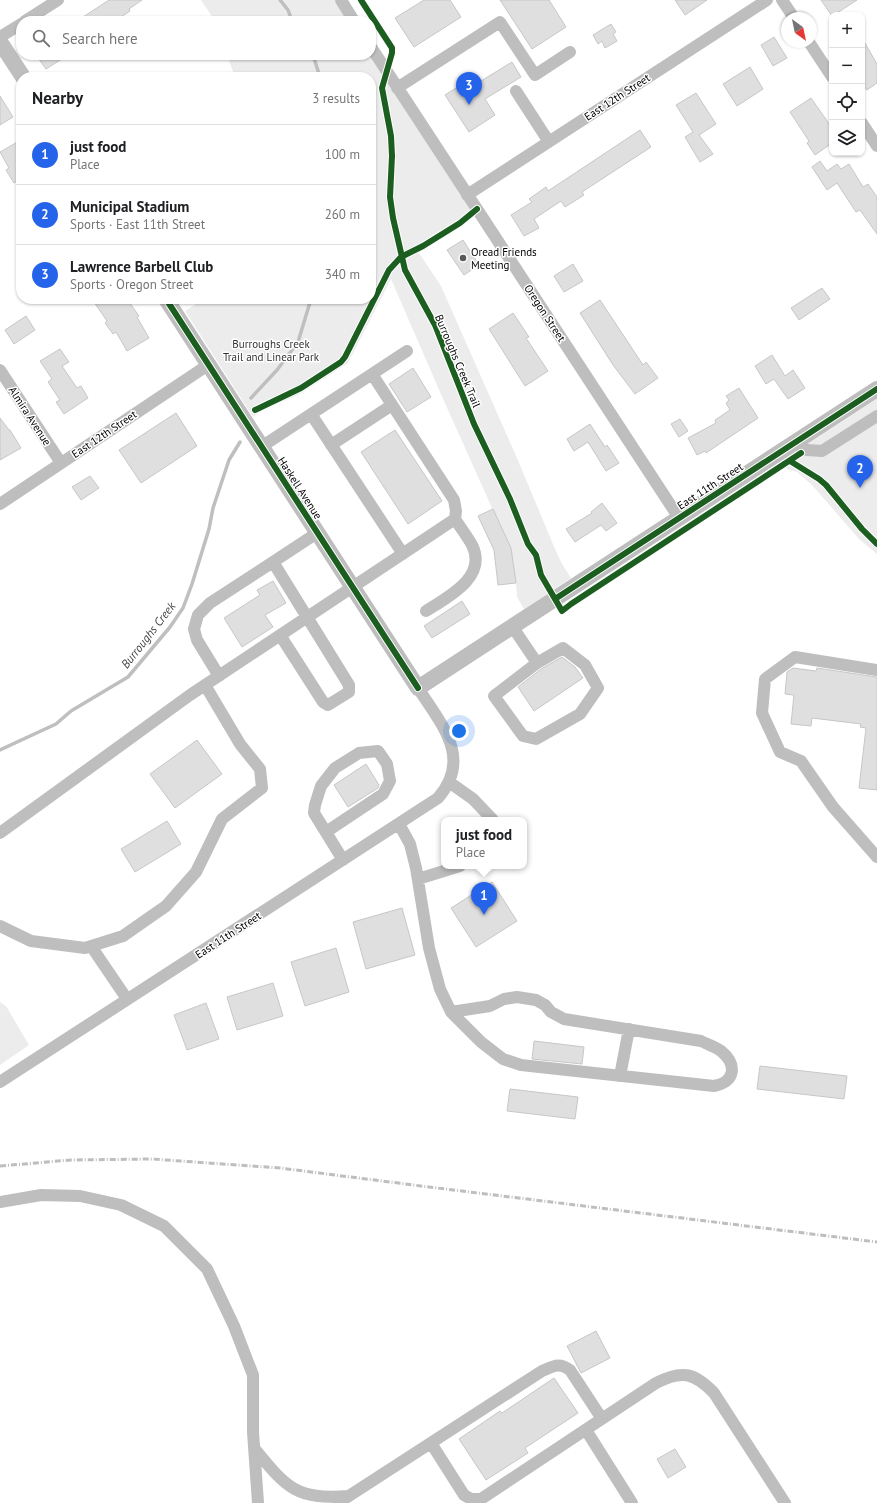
<!DOCTYPE html>
<meta charset="utf-8">
<style>
body{margin:0;font-family:"PT Sans",sans-serif;background:#f6f6f6;color:#202124}
.controls{position:absolute;right:12px;top:12px;display:grid;overflow:hidden;border-radius:8px;box-shadow:0 1px 3px #0004}
.controls button{width:36px;height:36px;display:grid;place-items:center;padding:0;border:0;border-bottom:1px solid #e0e0e0;background:#fff;color:#202124;font:20px sans-serif}
.compass{position:absolute;left:781px;top:12px;width:36px;height:36px;border-radius:50%;background:#fff;box-shadow:0 1px 3px #0004;rotate:147deg}
.you{position:absolute;left:459px;top:731px;width:14px;height:14px;margin:-10px;border:3px solid #fff;border-radius:50%;background:#1a73e8;box-shadow:0 0 0 6px #1a73e833}
.badge{display:grid;place-items:center;width:26px;height:26px;border-radius:50%;background:#2563eb;color:#fff;font-size:13px;font-weight:700}
.pin{position:absolute;translate:-50% -33px;filter:drop-shadow(0 1px 2px #0008)}
.pin::after{content:'';position:absolute;top:21px;width:14px;height:12px;background:inherit;clip-path:polygon(0 0,100% 0,50% 100%)}
.popup{position:absolute;left:441px;top:817px;width:86px;height:52px;box-sizing:border-box;display:grid;place-content:center;border-radius:8px;background:#fff;filter:drop-shadow(0 1px 3px #0005);font-size:13px;white-space:nowrap;color:#757577}
.popup b{font-size:15px;color:#202124}
.popup::after{content:'';position:absolute;left:50%;top:100%;margin-left:-8px;border:8px solid transparent;border-top-color:#fff}
.list{margin:0;padding:0;list-style:none}
h2{display:flex;justify-content:space-between;align-items:center;height:52px;margin:0;padding:0 16px;font-size:17px}
h2 small{font-size:13px;font-weight:400;color:#757577}
.list li{display:grid;grid-template-columns:26px 1fr auto;gap:12px;align-items:center;box-sizing:border-box;height:60px;padding:0 16px;border-top:1px solid #e0e0e0}
.list b{display:block;font-size:15px;white-space:nowrap}
.list p{margin:0;font-size:13px;white-space:nowrap;color:#757577}
.list em{font-size:13px;font-style:normal;color:#757577}
.icon{flex:none;width:22px;height:22px;fill:none;stroke:currentColor;stroke-width:2;stroke-linecap:round;stroke-linejoin:round}
.map{position:relative;flex:none;width:877px;height:1503px;overflow:hidden}
.search{position:absolute;background:#fff;box-shadow:0 1px 3px #0004;left:16px;top:16px;width:360px;height:44px;display:flex;align-items:center;gap:10px;box-sizing:border-box;padding:0 14px;border-radius:16px;color:#757577;font-size:15px}
.panel{position:absolute;background:#fff;box-shadow:0 1px 3px #0004;left:16px;top:72px;width:360px;height:232px;border-radius:16px}
.map>svg:first-child{display:block}
.green{fill:#ececec}
.lines{fill:none;stroke-linecap:round;stroke-linejoin:round}
.stream{stroke:#bfbfbf;stroke-width:3.5}
.building{fill:#dfdfdf;stroke:#c7c7c7}
.minor{stroke:#bebebe;stroke-width:12}
.major{stroke:#bebebe;stroke-width:16}
.rail{stroke:#bebebe;stroke-width:3;stroke-dasharray:6 2 1 2;stroke-linecap:butt}
.cycleway-casing{stroke:#fff;stroke-width:8}
.cycleway{stroke:#1b5e20;stroke-width:6}
.poi-dot{fill:#595959;stroke:#fff;stroke-width:1.5}
.labels{text-anchor:middle;dominant-baseline:central;stroke-width:3;stroke-linejoin:round;paint-order:stroke}
.street-label{font-size:11px;fill:#000;stroke:#fff}
.poi-label{font-size:11px;fill:#000;stroke:#fff;text-anchor:start}
.park-label{font-size:11px;fill:#333;stroke:#fff}
.water-label{font-size:12px;font-style:italic;fill:#444;stroke:#fff}
</style>
<div class="map">
<svg width="877" height="1503" viewBox="0 0 877 1503">
<rect width="100%" height="100%" fill="#fff"/>
<path class="green" d="M 201,0 L 335,0 L 348,21 L 215,21 Z
M 227,55 L 370,55 L 475,216 L 419,253 L 441,286 L 517,458 L 555,549 L 562,564 L 571,578 L 524,609 L 517,597 L 516,583 L 492,508 L 440,392 L 391,279 L 348,363 L 298,395 L 263,410 L 253,417 L 185,311 L 204,299 L 371,299 L 371,77 L 235,77 Z
M 877,399 L 877,554 L 859,539 L 812,485 L 797,472 L 787,469 L 782,461 Z
M 0,1002 L 6,1006 L 29,1045 L 0,1065 Z"/>
<g class="lines">
<path class="stream" d="M 280,0 L 288,10 L 291,18 L 294,21
M 313,55 L 320,77
M 251,398 L 277,370 L 298,342 L 311,299
M 0,750 L 56,724 L 71,711 L 128,677 L 170,627 L 183,608 L 192,584 L 209,529 L 213,508 L 229,460 L 240,442"/>
</g>
<path class="building" d="M 109,0 L 142,0 L 129,9 L 130,11 L 115,21 L 77,21 Z
M 424,0 L 450,0 L 461,17 L 414,47 L 395,18 Z
M 500,0 L 549,0 L 566,27 L 532,49 Z
M 675,0 L 707,0 L 685,15 Z
M 821,0 L 857,0 L 834,15 L 832,15 L 832,16 Z
M 611,24 L 616,32 L 613,34 L 617,41 L 605,48 L 602,41 L 598,44 L 593,35 Z
M 774,37 L 787,58 L 773,66 L 761,45 Z
M 862,38 L 877,64 L 877,83 L 867,90 L 862,84 Z
M 36,55 L 68,55 L 46,69 Z
M 512,62 L 521,77 L 485,99 L 495,115 L 469,132 L 445,95 L 472,78 L 476,84 Z
M 750,67 L 763,89 L 737,106 L 723,84 Z
M 696,93 L 716,124 L 699,135 L 713,154 L 700,162 L 685,137 L 693,132 L 676,105 Z
M 0,96 L 13,117 L 0,125 Z
M 811,98 L 832,128 L 832,143 L 815,155 L 807,143 L 809,141 L 790,112 Z
M 640,130 L 651,147 L 582,192 L 584,195 L 565,207 L 561,201 L 534,219 L 539,228 L 524,236 L 511,215 L 532,202 L 529,199 L 546,187 L 548,191 Z
M 21,140 L 21,178 L 14,183 L 6,170 L 9,168 L 0,152 Z
M 820,161 L 827,171 L 837,164 L 841,169 L 849,164 L 863,187 L 868,184 L 877,197 L 877,234 L 860,210 L 856,212 L 837,183 L 827,190 L 812,167 Z
M 463,240 L 479,265 L 464,275 L 447,250 Z
M 573,264 L 583,281 L 564,292 L 554,276 Z
M 822,288 L 830,299 L 799,320 L 791,308 Z
M 92,299 L 127,299 L 139,316 L 137,317 L 149,338 L 127,351 L 116,332 L 113,334 L 105,323 L 107,321 Z
M 600,300 L 643,365 L 646,362 L 658,378 L 635,394 L 613,365 L 580,313 Z
M 513,313 L 529,337 L 526,338 L 548,371 L 525,386 L 489,329 Z
M 26,316 L 35,330 L 14,344 L 5,330 Z
M 60,349 L 69,362 L 62,366 L 77,388 L 81,386 L 88,398 L 64,414 L 56,402 L 60,400 L 48,382 L 52,379 L 40,361 Z
M 772,355 L 785,376 L 793,370 L 805,388 L 788,399 L 774,379 L 766,384 L 755,366 Z
M 413,368 L 431,397 L 407,412 L 389,384 Z
M 739,388 L 758,418 L 706,453 L 705,451 L 697,455 L 688,438 L 716,423 L 715,420 L 730,410 L 726,403 L 729,400 L 726,396 Z
M 176,413 L 197,446 L 141,483 L 119,450 Z
M 0,418 L 9,430 L 10,430 L 21,448 L 0,460 Z
M 680,419 L 688,431 L 679,437 L 671,424 Z
M 590,424 L 605,447 L 607,445 L 619,463 L 606,471 L 588,442 L 574,451 L 567,439 Z
M 395,430 L 442,501 L 408,524 L 361,452 Z
M 90,476 L 99,488 L 81,500 L 72,487 Z
M 602,503 L 617,523 L 606,531 L 601,525 L 575,542 L 566,529 L 592,513 L 591,512 Z
M 493,509 L 511,548 L 516,583 L 498,585 L 494,550 L 478,516 Z
M 273,581 L 286,603 L 265,615 L 273,627 L 242,647 L 224,618 L 260,595 L 257,590 Z
M 462,601 L 470,614 L 432,638 L 424,626 Z
M 562,657 L 575,667 L 583,678 L 534,711 L 518,687 L 541,669 Z
M 793,668 L 816,671 L 817,668 L 877,677 L 877,790 L 859,788 L 866,728 L 860,727 L 861,724 L 812,718 L 811,726 L 791,724 L 794,695 L 785,694 L 787,672 Z
M 197,740 L 222,774 L 175,808 L 150,774 Z
M 366,764 L 379,785 L 378,788 L 348,807 L 334,785 Z
M 167,821 L 181,844 L 135,872 L 121,849 Z
M 492,882 L 517,921 L 476,947 L 451,908 Z
M 402,908 L 415,955 L 366,969 L 353,922 Z
M 336,948 L 349,992 L 305,1006 L 291,962 Z
M 273,983 L 283,1016 L 237,1030 L 227,997 Z
M 206,1003 L 219,1039 L 187,1050 L 174,1015 Z
M 534,1041 L 584,1047 L 582,1064 L 532,1059 Z
M 760,1066 L 847,1076 L 844,1099 L 757,1089 Z
M 510,1089 L 578,1097 L 575,1119 L 507,1111 Z
M 596,1331 L 610,1358 L 581,1373 L 567,1346 Z
M 554,1378 L 578,1413 L 525,1448 L 528,1453 L 486,1480 L 459,1439 L 500,1411 L 502,1413 Z
M 675,1449 L 686,1467 L 668,1478 L 657,1459 Z"/>
<g class="lines">
<path class="minor" d="M 341,0 L 354,21
M 782,0 L 794,18
M 25,21 L 58,0
M 0,37 L 21,24
M 809,42 L 832,77
M 371,47 L 679,518
M 397,88 L 500,22 L 535,75 L 570,52
M 516,91 L 549,142
M 862,123 L 877,146
M 467,195 L 767,0
M 0,370 L 61,463
M 311,414 L 403,554
M 795,443 L 807,450 L 822,451 L 877,416
M 331,445 L 392,405
M 261,447 L 407,351
M 0,504 L 208,365
M 273,562 L 317,533
M 426,611 C 448,597 488,577 472,545 C 467,536 460,527 455,519
M 512,626 L 537,663 L 563,648 L 585,665 L 598,688 L 580,714 L 536,739 L 523,736 L 494,696 L 537,663
M 877,670 L 795,657 L 765,679 L 762,713 L 780,752 L 801,761 L 833,807 L 877,857
M 219,676 L 197,640 L 194,629 L 198,615 L 210,603 L 273,562 L 349,685 L 349,692 L 328,705 L 323,702 L 280,635
M 449,782 L 473,799 L 493,820
M 399,824 L 410,844 L 416,868 L 429,948 L 440,989 L 451,1012 L 481,1042 L 503,1059 L 521,1065 L 714,1086 C 736,1082 737,1064 721,1051 C 716,1047 707,1044 701,1041 L 564,1019 L 551,1012 L 545,1005 L 536,1000 L 517,997 L 504,999 L 490,1006 L 451,1012
M 326,832 L 383,794 L 390,781 L 387,764 L 378,751 L 359,753 L 335,768 L 321,786 L 315,805 L 314,813 L 343,860
M 0,833 L 190,695 L 455,519 L 456,511 L 454,500 L 372,374
M 418,879 L 460,866
M 0,926 L 31,941 L 85,948 L 123,936 L 166,906 L 196,872 L 222,819 L 262,788 L 260,769 L 240,744 L 205,685
M 91,946 L 127,999
M 620,1076 L 629,1029
M 0,1082 L 438,798 C 473,758 441,724 418,688
M 0,1202 L 41,1195 L 80,1196 L 121,1205 L 164,1226 L 207,1269 L 234,1326 L 253,1375 L 253,1432 L 258,1503
M 586,1430 L 632,1503
M 431,1443 L 464,1495 L 471,1499 L 481,1499 L 656,1383 C 681,1370 694,1372 714,1393 L 785,1503
M 254,1448 C 286,1487 295,1500 348,1496
M 338,1503 L 542,1371 C 554,1366 559,1362 570,1370 L 602,1419"/>
<path class="major" d="M 0,42 L 23,77
M 166,299 L 418,688 L 877,389"/>
<path class="rail" d="M 0,1166 L 71,1160 L 152,1159 L 280,1168 L 429,1187 L 877,1242"/>
<g class="cycleway-casing">
<path id="cycleway" d="M 361,0 L 392,48 L 392,53 L 382,88 L 391,136 L 392,156 L 390,197 L 393,218 L 405,270 L 435,325 L 474,424 L 510,499 L 528,544 L 536,555 L 541,575 L 562,611 L 571,604 L 801,453
M 166,299 L 418,688
M 255,410 L 301,388 L 341,362 L 345,357 L 389,270 L 401,257 L 423,246 L 460,223 L 477,209
M 790,461 L 819,479 L 826,485 L 862,529 L 877,544
M 555,599 L 877,389"/>
</g>
<use href="#cycleway" class="cycleway"/>
</g>
<circle class="poi-dot" cx="463" cy="258" r="4"/>
<g class="labels">
<g class="street-label">
<text transform="translate(617 97) rotate(-33)">East 12th Street</text>
<text transform="translate(545 313) rotate(57)">Oregon Street</text>
<text transform="translate(458 361) rotate(67)">Burroughs Creek Trail</text>
<text transform="translate(30 416) rotate(57)">Almira Avenue</text>
<text transform="translate(104 434) rotate(-34)">East 12th Street</text>
<text transform="translate(710 486) rotate(-33)">East 11th Street</text>
<text transform="translate(300 488) rotate(57)">Haskell Avenue</text>
<text transform="translate(228 935) rotate(-33)">East 11th Street</text>
</g>
<g class="poi-label">
<text x="471" y="252">Oread Friends<tspan x="471" dy="13">Meeting</tspan></text>
</g>
<g class="park-label">
<text x="271" y="344">Burroughs Creek<tspan x="271" dy="13">Trail and Linear Park</tspan></text>
</g>
<g class="water-label">
<text transform="translate(148 635) rotate(-52)">Burroughs Creek</text>
</g>
</g>
</svg>
<div class="controls">
<button>+</button>
<button>−</button>
<button><svg class="icon" aria-label="locate" viewBox="0 0 24 24"><circle cx="12" cy="12" r="6"/><path d="M12 2v4M12 18v4M2 12h4M18 12h4"/></svg></button>
<button><svg class="icon" aria-label="layers" viewBox="0 0 24 24"><path d="M12 4l9 5-9 5-9-5zM3 14l9 5 9-5"/></svg></button>
</div>
<svg class="compass" viewBox="-18 -18 36 36"><path d="M0-13l5 13h-10z" fill="#e53935"/><path d="M0 13l5-13h-10z" fill="#757577"/></svg>
<div class="you"></div>
<div class="pin badge" style="left:484px;top:915px">1</div>
<div class="popup"><b>just food</b>Place</div>
<div class="pin badge" style="left:860px;top:488px">2</div>
<div class="pin badge" style="left:469px;top:105px">3</div>
<div class="search"><svg class="icon" aria-label="search" viewBox="0 0 24 24"><circle cx="10" cy="10" r="6"/><path d="M15 15l6 6"/></svg>Search here</div>
<section class="panel">
<h2>Nearby<small>3 results</small></h2>
<ul class="list">
<li><span class="badge">1</span><div><b>just food</b><p>Place</p></div><em>100 m</em></li>
<li><span class="badge">2</span><div><b>Municipal Stadium</b><p>Sports · East 11th Street</p></div><em>260 m</em></li>
<li><span class="badge">3</span><div><b>Lawrence Barbell Club</b><p>Sports · Oregon Street</p></div><em>340 m</em></li>
</ul>
</section>
</div>
